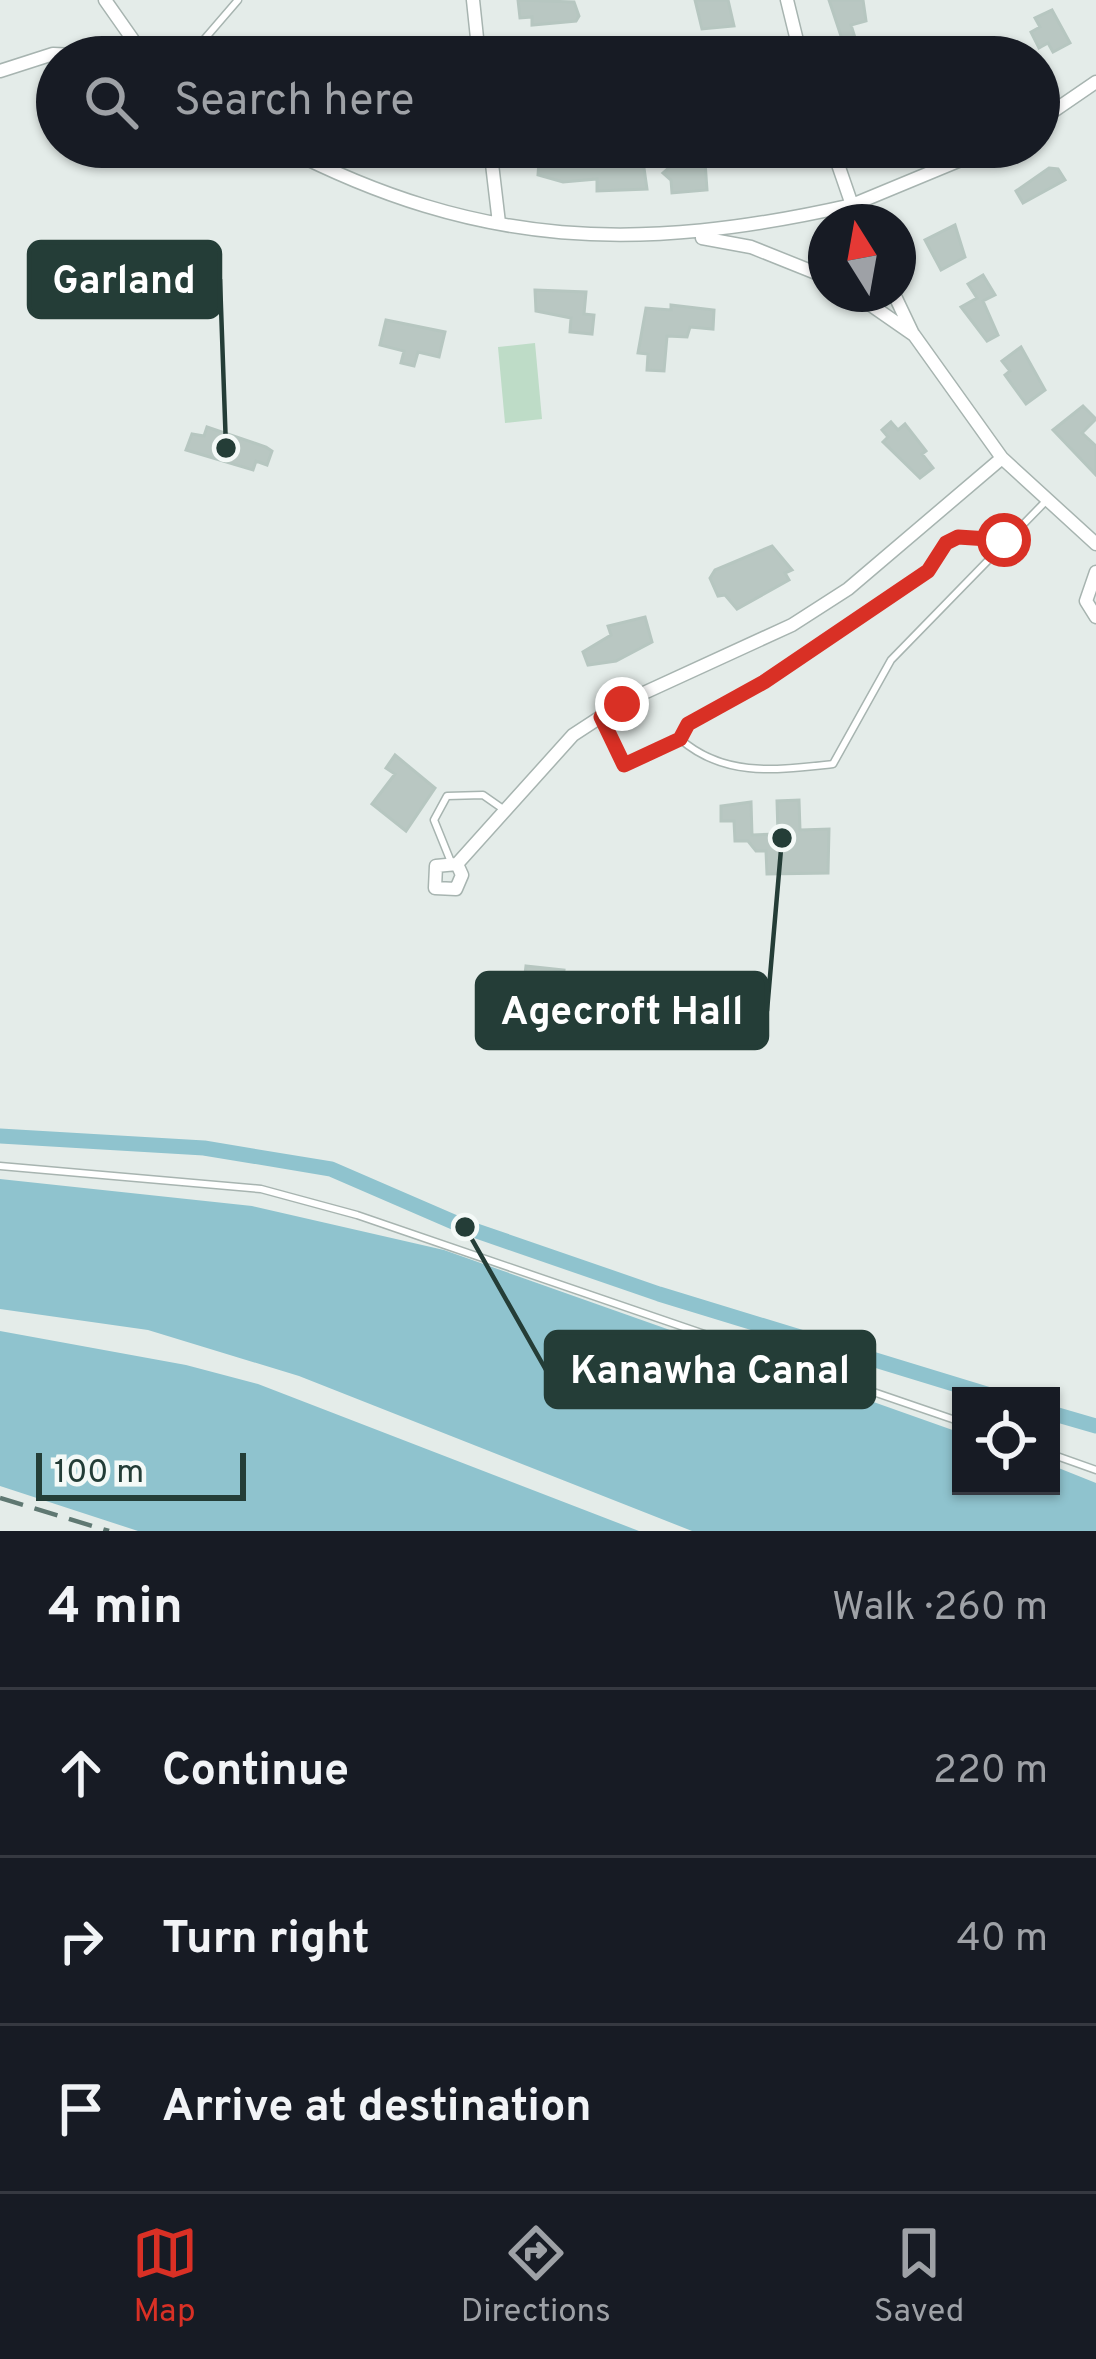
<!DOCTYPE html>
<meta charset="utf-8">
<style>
body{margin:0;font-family:Overpass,sans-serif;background:#242831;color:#f1f3f6}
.controls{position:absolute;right:36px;bottom:36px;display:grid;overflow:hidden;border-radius:0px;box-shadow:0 3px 9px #0004}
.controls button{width:108px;height:108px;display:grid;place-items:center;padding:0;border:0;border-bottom:3px solid #363941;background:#171b24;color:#f1f3f6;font:60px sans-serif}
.compass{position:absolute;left:808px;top:204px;width:108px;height:108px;border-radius:50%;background:#171b24;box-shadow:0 3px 9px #0004;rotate:349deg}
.scale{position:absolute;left:36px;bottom:30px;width:210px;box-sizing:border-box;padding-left:12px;border:6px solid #243d37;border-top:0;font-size:33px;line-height:42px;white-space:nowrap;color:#243d37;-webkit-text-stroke:9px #f4f9f7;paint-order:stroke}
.stop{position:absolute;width:36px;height:36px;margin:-27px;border:9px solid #d93025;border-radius:50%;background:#fff}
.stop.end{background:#d93025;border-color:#fff;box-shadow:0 3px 12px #0008}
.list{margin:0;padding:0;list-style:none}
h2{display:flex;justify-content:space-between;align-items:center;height:156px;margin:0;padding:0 48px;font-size:51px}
h2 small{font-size:39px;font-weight:400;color:#9ea1a6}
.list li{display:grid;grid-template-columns:78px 1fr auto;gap:36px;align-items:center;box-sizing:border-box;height:168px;padding:0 48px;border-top:3px solid #363941}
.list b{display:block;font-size:45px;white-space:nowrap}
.list em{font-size:39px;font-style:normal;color:#9ea1a6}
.icon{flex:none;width:66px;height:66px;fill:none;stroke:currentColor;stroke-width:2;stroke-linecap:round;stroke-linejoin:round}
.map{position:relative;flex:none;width:1096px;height:1531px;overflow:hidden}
.search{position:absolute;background:#171b24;box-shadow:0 3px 9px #0004;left:36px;right:36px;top:36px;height:132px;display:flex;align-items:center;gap:30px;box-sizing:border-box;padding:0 42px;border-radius:66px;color:#9ea1a6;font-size:45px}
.sheet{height:660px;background:#171b24}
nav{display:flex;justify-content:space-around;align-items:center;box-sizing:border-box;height:168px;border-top:3px solid #363941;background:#171b24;font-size:33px;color:#9ea1a6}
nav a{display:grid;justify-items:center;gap:6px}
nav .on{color:#d93025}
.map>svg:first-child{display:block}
.green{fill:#bedcc7}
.water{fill:#8fc3ce}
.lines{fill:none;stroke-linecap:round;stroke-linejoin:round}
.canal{stroke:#8fc3ce;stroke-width:15}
.building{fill:#b9c7c2;stroke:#b6c6c0;stroke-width:3}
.service-casing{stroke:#a7b4b0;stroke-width:9}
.minor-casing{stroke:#a7b4b0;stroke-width:15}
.service{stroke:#fff;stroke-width:6}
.minor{stroke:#fff;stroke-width:12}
.rail{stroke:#5f7872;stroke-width:4.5;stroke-dasharray:24 12;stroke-linecap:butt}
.route{stroke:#d93025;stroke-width:15}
.leader{fill:none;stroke:#243d37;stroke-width:4.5}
.callout-dot{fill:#243d37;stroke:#f4f9f7;stroke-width:4.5}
.callout{fill:#243d37;stroke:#243d37;stroke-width:4.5}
.callout-label{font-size:39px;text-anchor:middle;font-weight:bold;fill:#fff}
</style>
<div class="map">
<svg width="1096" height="1531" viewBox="0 0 1096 1531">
<rect width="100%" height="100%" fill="#e4ece9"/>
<path class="green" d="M 535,343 L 542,419 L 505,423 L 498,347 Z"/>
<path class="water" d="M 0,1179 L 252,1206 L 444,1250 L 961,1433 L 961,1486 L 1051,1486 L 1051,1465 L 1096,1483 L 1096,1531 L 692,1531 L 299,1376 L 148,1330 L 0,1309 Z
M 0,1331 L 186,1365 L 258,1384 L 639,1531 L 138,1531 L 0,1486 Z"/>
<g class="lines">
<path class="canal" d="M 0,1136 L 204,1148 L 331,1169 L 465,1227 L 659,1294 L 993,1396
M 1051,1413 L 1096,1426"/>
</g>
<path class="building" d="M 518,0 L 574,2 L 579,16 L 576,21 L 532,25 L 532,17 L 520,18 Z
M 695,0 L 728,0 L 734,26 L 702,29 Z
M 829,0 L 863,0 L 866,21 L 851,25 L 861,57 L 848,57 Z
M 1052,10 L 1070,43 L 1053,52 L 1048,43 L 1039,48 L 1031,32 L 1040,27 L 1035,18 Z
M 540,147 L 641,147 L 647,189 L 597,191 L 597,179 L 563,182 L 538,175 Z
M 704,147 L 707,190 L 672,193 L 671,180 L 663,173 L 671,166 L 672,148 Z
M 1049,168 L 1058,169 L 1065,180 L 1023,203 L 1016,191 Z
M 955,225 L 965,257 L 941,270 L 925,240 Z
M 983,275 L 995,295 L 983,301 L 998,335 L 987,341 L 961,307 L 977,298 L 968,284 Z
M 535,290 L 586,292 L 584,314 L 594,315 L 592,334 L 570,332 L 571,318 L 536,311 Z
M 671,305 L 714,310 L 713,329 L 690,327 L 687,337 L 667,336 L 664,371 L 647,370 L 648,354 L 638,353 L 646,308 L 671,310 Z
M 386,320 L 445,332 L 439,357 L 418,352 L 414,366 L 401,363 L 404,351 L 380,345 Z
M 1021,347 L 1045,390 L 1026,404 L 1005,375 L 1010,371 L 1002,361 Z
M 1083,406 L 1096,419 L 1082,433 L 1096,446 L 1096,475 L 1053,430 Z
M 891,422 L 898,430 L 905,424 L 926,451 L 922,454 L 933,468 L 920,478 L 883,442 L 888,437 L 882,430 Z
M 207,427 L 266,447 L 272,451 L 267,465 L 256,461 L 253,470 L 186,450 L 192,434 L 204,436 Z
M 772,546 L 792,570 L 785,573 L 789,580 L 737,609 L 725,595 L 718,596 L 710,578 L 715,570 Z
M 645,617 L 652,642 L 616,661 L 588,665 L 583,652 L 611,635 L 608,626 Z
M 395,755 L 435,788 L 406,831 L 372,804 L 395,774 L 386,768 Z
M 799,800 L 800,830 L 829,829 L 828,873 L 767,874 L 766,851 L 756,851 L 748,841 L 735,841 L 734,821 L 721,821 L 721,806 L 751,802 L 752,835 L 778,834 L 777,801 Z
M 526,966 L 564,970 L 562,987 L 556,995 L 523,990 Z"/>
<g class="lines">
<g class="service-casing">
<path id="service" d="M 189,57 L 238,0
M 601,717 L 624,765 L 680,739 C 725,778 777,770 833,764 L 891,660 L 1045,502
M 680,739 L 688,723 L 764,682 L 928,571 L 946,543 L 958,537 L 1004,540
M 451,862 L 434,820 L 447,796 L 483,795 L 503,809
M 0,1166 L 261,1189 L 357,1215 L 961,1422
M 1051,1454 L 1096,1470"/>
</g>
<g class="minor-casing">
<path id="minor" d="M 105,0 L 145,57
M 473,0 L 479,57
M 787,0 L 801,57
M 0,71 L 53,54 L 124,57
M 1039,121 L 1096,82
M 283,147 C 480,249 639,253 852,205 L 860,222
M 490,147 L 499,223
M 832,147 L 852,205 L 992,147
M 702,238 L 751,247 L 826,277
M 855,294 L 914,335 L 1002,458 L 1096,544
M 894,294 L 913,334
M 1096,572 L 1086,601 L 1096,617
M 457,864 L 462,875 L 456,889 L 435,888 L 436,866 L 457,864 L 573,735 L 622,703 L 792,625 L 848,589 L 1002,458"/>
</g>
<use href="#service" class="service"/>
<use href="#minor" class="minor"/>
<path class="rail" d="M 0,1498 L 109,1531"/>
</g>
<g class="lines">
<path class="route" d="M 622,704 L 601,717 L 624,765 L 680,739 L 688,724 L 764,682 L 928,571 L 946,543 L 958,537 L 1004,540"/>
</g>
<path class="leader" d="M226 448L220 279M782 838L767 1011M465 1227L546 1370"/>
<g class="callout-dot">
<circle cx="226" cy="448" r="12"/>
<circle cx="782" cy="838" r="12"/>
<circle cx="465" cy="1227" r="12"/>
</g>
<g class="callout">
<rect x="29" y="242" width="191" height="75" rx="12"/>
<rect x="477" y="973" width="290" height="75" rx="12"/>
<rect x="546" y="1332" width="328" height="75" rx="12"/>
</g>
<g class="callout-label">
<text x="124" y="293">Garland</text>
<text x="622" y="1024">Agecroft Hall</text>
<text x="710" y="1383">Kanawha Canal</text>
</g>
</svg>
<div class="controls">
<button><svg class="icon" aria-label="locate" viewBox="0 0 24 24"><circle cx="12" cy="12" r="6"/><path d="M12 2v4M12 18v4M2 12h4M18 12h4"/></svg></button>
</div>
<svg class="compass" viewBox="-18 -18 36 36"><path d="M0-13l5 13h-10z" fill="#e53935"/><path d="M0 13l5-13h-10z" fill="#9ea1a6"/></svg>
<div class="scale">100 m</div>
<div class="stop" style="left:1004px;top:540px"></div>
<div class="stop end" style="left:622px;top:704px"></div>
<div class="search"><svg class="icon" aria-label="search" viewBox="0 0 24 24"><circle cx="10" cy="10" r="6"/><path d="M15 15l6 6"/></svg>Search here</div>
</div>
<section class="sheet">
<h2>4 min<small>Walk · 260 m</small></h2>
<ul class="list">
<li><svg class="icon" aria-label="ahead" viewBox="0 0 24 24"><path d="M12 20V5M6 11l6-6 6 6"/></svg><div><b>Continue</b></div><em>220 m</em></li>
<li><svg class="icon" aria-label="right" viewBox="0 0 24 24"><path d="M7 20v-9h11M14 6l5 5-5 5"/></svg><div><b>Turn right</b></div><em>40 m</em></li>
<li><svg class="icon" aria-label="arrive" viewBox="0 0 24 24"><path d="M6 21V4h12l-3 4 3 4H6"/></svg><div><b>Arrive at destination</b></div></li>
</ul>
</section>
<nav>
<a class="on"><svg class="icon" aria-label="map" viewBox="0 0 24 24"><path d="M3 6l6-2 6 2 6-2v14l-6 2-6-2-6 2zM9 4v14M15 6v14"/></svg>Map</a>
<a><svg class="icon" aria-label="directions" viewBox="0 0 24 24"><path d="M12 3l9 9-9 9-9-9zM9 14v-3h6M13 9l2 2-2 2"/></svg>Directions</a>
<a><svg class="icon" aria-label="saved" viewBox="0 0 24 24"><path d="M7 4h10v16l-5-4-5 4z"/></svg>Saved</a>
</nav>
